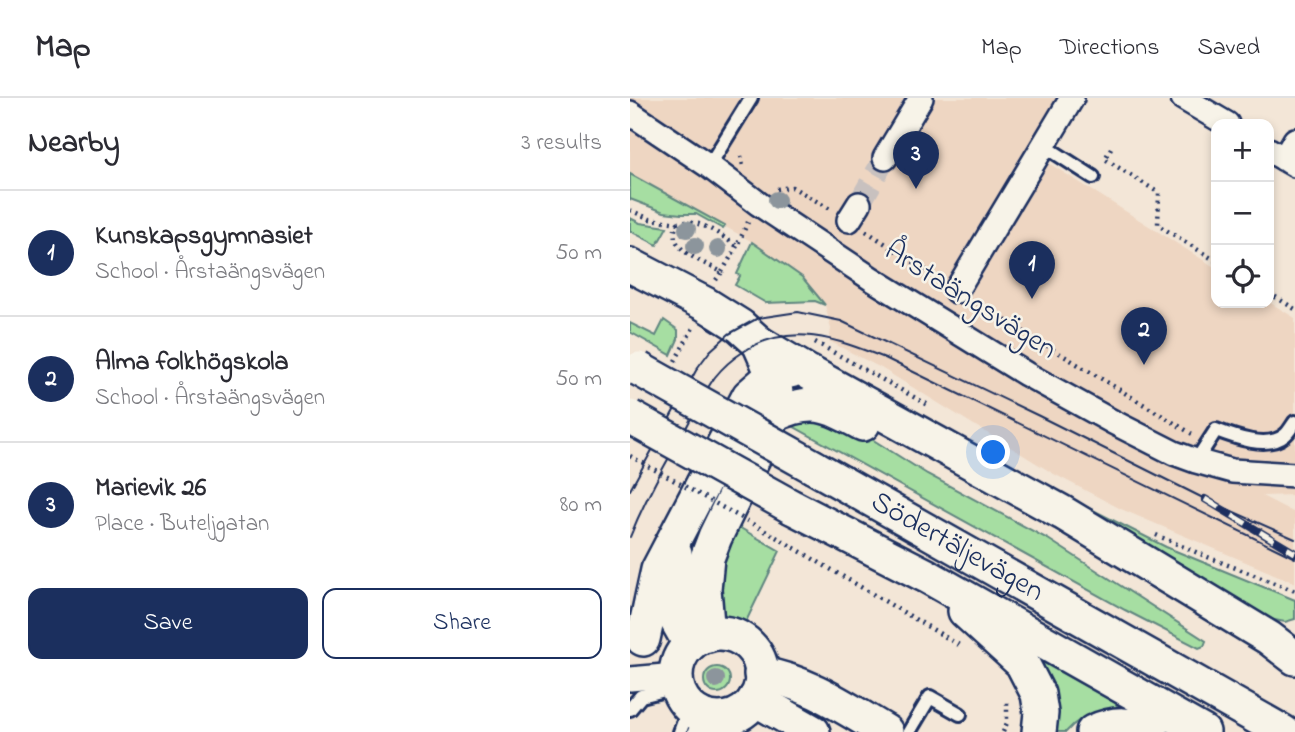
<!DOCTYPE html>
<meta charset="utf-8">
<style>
body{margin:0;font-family:"Indie Flower",sans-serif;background:#f7f7f7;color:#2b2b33}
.controls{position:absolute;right:21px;top:21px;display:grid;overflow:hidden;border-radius:14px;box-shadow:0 4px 10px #0003}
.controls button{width:63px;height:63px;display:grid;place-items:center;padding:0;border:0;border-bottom:2px solid #e1e1e2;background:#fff;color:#2b2b33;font:35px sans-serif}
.you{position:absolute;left:364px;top:355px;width:24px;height:24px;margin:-18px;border:5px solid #fff;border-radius:50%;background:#1a73e8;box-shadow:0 0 0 10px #1a73e833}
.badge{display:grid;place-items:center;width:46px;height:46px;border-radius:50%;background:#1b2f5e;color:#fff;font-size:23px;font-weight:700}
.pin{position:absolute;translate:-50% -58px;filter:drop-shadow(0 2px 4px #0008)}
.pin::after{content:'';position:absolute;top:37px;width:24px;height:21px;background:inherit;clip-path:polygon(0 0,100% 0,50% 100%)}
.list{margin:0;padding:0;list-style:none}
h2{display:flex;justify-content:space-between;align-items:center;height:91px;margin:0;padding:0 28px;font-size:30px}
h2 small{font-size:23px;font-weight:400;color:#7c7c81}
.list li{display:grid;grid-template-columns:46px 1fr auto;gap:21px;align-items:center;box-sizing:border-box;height:126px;padding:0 28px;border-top:2px solid #e1e1e2}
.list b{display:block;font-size:26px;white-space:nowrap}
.list p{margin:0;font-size:23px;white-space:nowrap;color:#7c7c81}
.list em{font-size:23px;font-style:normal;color:#7c7c81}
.actions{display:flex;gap:14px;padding:21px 28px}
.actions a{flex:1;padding:16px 0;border:2px solid #1b2f5e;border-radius:14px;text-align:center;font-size:24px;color:#1b2f5e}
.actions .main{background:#1b2f5e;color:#fff}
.icon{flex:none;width:38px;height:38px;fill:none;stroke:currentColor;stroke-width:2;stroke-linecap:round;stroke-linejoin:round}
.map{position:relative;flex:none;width:665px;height:634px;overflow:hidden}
header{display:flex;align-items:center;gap:42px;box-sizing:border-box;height:98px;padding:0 35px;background:#fff;border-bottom:2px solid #e1e1e2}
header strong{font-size:33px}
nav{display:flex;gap:38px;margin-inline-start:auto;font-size:24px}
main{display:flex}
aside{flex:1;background:#fff}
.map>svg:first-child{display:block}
.built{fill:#eed6c2}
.green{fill:#a6dea2;stroke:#608680;stroke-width:2}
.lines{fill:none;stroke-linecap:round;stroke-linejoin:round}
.street-tunnel{stroke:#c8c1bf;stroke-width:23;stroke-dasharray:23 11;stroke-linecap:butt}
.lane-casing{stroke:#1b2f5e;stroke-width:18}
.street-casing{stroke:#1b2f5e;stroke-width:28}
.secondary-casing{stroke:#1b2f5e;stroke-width:38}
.path{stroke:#1b2f5e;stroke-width:4.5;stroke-dasharray:2 5;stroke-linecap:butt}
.lane{stroke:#f7f3e8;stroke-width:12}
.street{stroke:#f7f3e8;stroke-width:23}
.secondary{stroke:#f7f3e8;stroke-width:33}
.tram{stroke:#1b2f5e;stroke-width:2}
.rail-casing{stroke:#1b2f5e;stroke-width:8}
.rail{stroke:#f7f3e8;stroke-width:5;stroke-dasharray:16;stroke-linecap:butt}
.secondary-bridge-casing{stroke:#1b2f5e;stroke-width:38;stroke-linecap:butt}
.path-bridge{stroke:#1b2f5e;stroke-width:4.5;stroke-dasharray:2 5;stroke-linecap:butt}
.secondary-bridge{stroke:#f7f3e8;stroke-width:33}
.tree{fill:#8c959c}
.labels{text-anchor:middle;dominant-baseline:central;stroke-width:5;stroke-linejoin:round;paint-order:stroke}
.street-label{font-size:30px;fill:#1b2f5e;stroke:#f7f3e8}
</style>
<header>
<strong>Map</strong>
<nav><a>Map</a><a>Directions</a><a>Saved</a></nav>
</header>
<main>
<aside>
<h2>Nearby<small>3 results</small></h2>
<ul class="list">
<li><span class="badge">1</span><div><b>Kunskapsgymnasiet</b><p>School · Årstaängsvägen</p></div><em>50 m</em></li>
<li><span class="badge">2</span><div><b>Alma folkhögskola</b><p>School · Årstaängsvägen</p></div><em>50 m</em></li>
<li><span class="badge">3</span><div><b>Marievik 26</b><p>Place · Buteljgatan</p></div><em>80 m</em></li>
</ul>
<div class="actions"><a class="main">Save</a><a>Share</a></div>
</aside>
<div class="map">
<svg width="665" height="634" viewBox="0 0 665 634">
<rect width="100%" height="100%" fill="#f3e6d7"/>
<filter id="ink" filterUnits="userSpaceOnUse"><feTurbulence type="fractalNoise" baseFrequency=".0143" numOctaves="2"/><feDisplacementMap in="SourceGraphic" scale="14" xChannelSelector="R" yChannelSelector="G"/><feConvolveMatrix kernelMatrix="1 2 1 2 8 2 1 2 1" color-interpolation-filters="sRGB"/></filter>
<g filter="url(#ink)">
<path class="built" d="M 0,0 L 444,0 L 409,59 L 586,170 L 586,205 L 639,205 L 639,204 L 665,220 L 665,397 L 632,398 L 665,415 L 665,485 L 491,411 L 424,376 L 251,270 L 199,243 L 201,231 L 195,207 L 172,179 L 119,142 L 0,76 Z"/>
<path class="green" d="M 0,76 L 95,128 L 93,131 L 66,116 L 51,116 L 34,114 L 0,101 Z
M 0,120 L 10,125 L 37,129 L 27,147 L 0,133 Z
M 122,144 L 172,179 L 195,207 L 185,203 L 136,205 L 105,187 L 110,178 L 107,176 Z
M 34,222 L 48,232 L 48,241 L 41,257 L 0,234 L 0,225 L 26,238 Z
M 173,319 L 240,340 L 297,376 L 418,441 L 576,543 L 574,548 L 569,550 L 495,512 L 159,326 Z
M 447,404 L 536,449 L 665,502 L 665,521 L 655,524 L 634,520 Z
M 100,424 L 150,453 L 110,536 L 91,521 L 84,465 Z
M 410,563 L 485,605 L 488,609 C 482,612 477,612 471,614 C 457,617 445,623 436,634 L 421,634 L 407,564 Z
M74 582a13 13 0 1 1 26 0a13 13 0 1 1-26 0Z"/>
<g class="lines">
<path class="street-tunnel" d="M 229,106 L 255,60"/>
<g class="lane-casing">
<path id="lane" d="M 413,47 L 463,79
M 79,68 L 121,0
M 566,363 L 586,332 C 604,339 638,352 655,337 C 659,334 662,328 665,324
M 0,611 L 11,598 L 47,589
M 50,634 L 59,609
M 64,634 L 72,618
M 106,634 L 114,613
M 279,634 L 300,599 L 330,616"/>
</g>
<g class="street-casing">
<path id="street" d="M 553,0 L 597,26
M 0,15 L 79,68 L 129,106 L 242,181 L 396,276 L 483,324 L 544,355 L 566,363 L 602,373 L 665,377
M 639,52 L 665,67
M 255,60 L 291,0
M 654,61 L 665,42
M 219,122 L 229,106
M 326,193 L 442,0
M 0,581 L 46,577"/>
</g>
<g class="secondary-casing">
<g id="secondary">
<path d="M 0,167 L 75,206 L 110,228 L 129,245 L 143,277 L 146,295 L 144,317 L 85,439 L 77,460 L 74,491 L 78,537"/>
<path d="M 129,245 L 178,274 L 433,415 L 639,540 L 665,560"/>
<path d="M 144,317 C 183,299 197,307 233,326"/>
<path id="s1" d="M 184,369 L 653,634"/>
<path d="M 162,409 L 297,478 L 573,634"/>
<path d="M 45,455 L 44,487 L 47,523 L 60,546"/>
<path d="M 335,513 L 392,565 L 408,596 L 411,615 L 409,634"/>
<circle cx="89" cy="578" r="43"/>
<path d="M 13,541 L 28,472 L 119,298 L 143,277 L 160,273"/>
<path d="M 131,576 C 179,584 215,610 256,634"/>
<path d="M 125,601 L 183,634"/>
<path d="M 463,634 C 484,624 501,625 521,634"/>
</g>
</g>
<path class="path" d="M 481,50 L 475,61 L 529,95 L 528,127 L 586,163
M 111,58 L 113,68
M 147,91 L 162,89 L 202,112
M 0,112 L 20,121 L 48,125
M 236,133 L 311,182
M 92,174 L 107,148
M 86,182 L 92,174 C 75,165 32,150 48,125 C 71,120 89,137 107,148 L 118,124
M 639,195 L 665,211
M 345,204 L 564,337
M 185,244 L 300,308
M 45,263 L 64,228
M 526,437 L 575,458 L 665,493
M 146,439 L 329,547
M 373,634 L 377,625 L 377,600"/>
<use href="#lane" class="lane"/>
<use href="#street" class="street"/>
<use href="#secondary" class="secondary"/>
<path class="tram" d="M 0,392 L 68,269 L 80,253 L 99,236 L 128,220 L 168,214 L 211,223 L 409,318 L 575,401 L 665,441
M 0,439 C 15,401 35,366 56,330 C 65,313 74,294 85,279 C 93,269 102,261 113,254 C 160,223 207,241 255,260 L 665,460"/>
<g class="rail-casing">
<path id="rail" d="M 575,401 L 665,455"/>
</g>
<use href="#rail" class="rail"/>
<g class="secondary-bridge-casing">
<path id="secondary-bridge" d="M 9,271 L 184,369
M 0,319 L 162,409"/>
</g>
<path class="path-bridge" d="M 0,358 L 146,439"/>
<use href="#secondary-bridge" class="secondary-bridge"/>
</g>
<g class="tree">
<circle cx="147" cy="102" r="9"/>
<circle cx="57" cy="131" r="9"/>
<circle cx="65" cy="148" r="9"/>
<circle cx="88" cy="151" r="9"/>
<circle cx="86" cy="581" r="9"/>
</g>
</g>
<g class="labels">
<g class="street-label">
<text transform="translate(340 203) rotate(32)">Årstaängsvägen</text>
<text stroke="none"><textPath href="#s1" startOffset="164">Södertäljevägen</textPath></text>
</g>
</g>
</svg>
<div class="controls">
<button>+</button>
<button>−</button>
<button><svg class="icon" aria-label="locate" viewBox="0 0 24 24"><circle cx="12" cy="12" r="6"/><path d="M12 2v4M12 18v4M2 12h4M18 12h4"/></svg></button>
</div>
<div class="you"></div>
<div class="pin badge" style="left:402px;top:201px">1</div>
<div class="pin badge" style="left:514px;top:267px">2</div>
<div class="pin badge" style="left:286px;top:91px">3</div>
</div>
</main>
